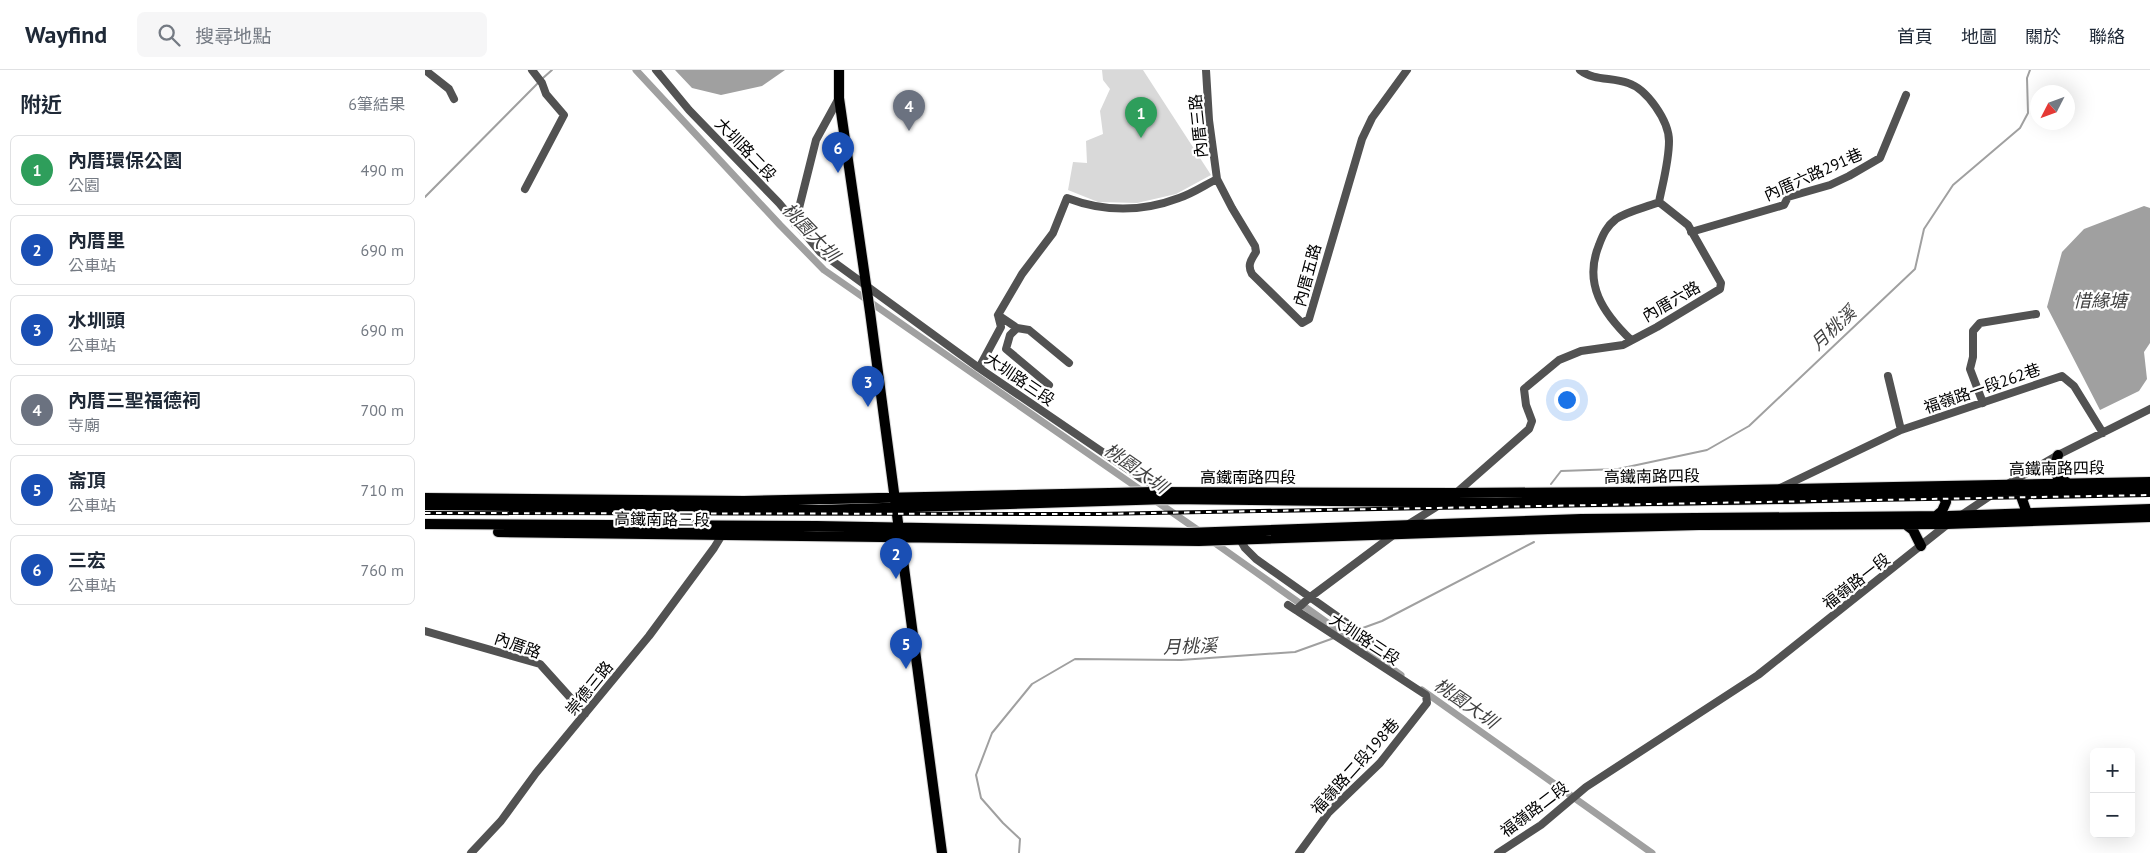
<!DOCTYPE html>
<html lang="zh-TW">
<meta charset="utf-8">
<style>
body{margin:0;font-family:"PT Sans","Noto Sans TC",sans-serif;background:#f6f6f7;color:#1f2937}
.controls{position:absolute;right:15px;bottom:15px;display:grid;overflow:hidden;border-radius:8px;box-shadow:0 5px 20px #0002}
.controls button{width:45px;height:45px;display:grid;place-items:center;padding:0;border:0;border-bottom:1px solid #e0e1e3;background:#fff;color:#1f2937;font:25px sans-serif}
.compass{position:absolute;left:1605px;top:15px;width:45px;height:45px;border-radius:50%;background:#fff;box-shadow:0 5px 20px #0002;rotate:228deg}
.you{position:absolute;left:1141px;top:329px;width:18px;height:18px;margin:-12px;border:4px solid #fff;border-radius:50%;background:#1a73e8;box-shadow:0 0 0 8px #1a73e833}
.badge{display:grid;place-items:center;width:32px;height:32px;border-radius:50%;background:#111827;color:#fff;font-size:16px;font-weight:700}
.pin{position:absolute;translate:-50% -41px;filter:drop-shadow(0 1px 2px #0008)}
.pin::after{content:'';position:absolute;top:26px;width:18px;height:15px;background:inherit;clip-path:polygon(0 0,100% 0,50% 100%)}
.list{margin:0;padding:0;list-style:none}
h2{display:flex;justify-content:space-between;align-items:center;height:65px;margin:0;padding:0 20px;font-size:21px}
h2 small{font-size:16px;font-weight:400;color:#747a83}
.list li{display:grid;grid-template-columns:32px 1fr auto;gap:15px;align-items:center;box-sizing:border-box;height:70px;margin:0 10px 10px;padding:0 10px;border:1px solid #e0e1e3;border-radius:8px}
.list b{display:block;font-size:19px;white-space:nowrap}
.list p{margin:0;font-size:16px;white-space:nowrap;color:#747a83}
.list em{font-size:16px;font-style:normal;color:#747a83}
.icon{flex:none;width:28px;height:28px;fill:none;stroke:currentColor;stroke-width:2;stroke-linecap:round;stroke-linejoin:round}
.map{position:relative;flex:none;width:1725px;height:783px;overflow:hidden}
header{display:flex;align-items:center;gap:30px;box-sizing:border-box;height:70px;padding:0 25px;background:#fff;border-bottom:1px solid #e0e1e3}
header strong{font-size:24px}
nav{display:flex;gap:28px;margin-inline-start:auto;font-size:18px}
.search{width:350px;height:45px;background:#f6f6f7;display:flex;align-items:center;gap:12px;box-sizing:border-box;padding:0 18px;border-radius:8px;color:#747a83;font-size:19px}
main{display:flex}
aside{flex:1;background:#fff}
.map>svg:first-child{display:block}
.green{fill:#d9d9d9}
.water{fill:#a0a0a0}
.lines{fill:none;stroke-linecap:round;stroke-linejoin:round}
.stream{stroke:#a0a0a0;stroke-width:2}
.canal{stroke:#a0a0a0;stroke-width:7}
.major-casing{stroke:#dbdbdb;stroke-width:12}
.minor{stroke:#525252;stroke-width:8}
.major{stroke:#000;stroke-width:10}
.rail-casing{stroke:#000;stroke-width:4}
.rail{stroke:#fff;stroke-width:2;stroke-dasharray:5.5;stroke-linecap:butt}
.labels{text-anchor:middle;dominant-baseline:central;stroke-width:4.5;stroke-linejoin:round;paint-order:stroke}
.street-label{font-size:16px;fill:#000;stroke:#fff}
.water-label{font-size:18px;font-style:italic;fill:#414141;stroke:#fff}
</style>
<header>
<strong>Wayfind</strong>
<div class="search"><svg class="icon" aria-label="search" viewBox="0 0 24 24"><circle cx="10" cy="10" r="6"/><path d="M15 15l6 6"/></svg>搜尋地點</div>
<nav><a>首頁</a><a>地圖</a><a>關於</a><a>聯絡</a></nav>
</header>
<main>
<aside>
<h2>附近<small>6筆結果</small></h2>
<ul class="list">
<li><span class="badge" style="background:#2e9e5b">1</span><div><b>內厝環保公園</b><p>公園</p></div><em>490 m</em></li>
<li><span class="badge" style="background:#1a4fb4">2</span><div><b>內厝里</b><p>公車站</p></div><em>690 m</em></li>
<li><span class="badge" style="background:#1a4fb4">3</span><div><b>水圳頭</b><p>公車站</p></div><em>690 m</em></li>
<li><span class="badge" style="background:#6b7280">4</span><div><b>內厝三聖福德祠</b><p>寺廟</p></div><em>700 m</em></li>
<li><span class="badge" style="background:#1a4fb4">5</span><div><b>崙頂</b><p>公車站</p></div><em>710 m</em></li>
<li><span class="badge" style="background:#1a4fb4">6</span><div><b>三宏</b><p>公車站</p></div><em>760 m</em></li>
</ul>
</aside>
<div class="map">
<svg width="1725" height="783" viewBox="0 0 1725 783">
<rect width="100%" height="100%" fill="#fff"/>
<path class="green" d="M 677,0 L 718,0 L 786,105 L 751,124 L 712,133 L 673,132 L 643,120 L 648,92 L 662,93 L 661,71 L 678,64 L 675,41 L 685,19 L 678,10 Z"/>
<path class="water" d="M 250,0 L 360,0 L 337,16 L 296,25 L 267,18 Z
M 1719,136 L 1725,138 L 1725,273 L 1719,282 L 1722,309 L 1714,321 L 1675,340 L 1622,237 L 1637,182 L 1659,159 Z"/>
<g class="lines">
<path class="stream" d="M 118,8 L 127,0
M 0,127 L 114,12
M 1126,414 L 1136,401 L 1193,399 L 1282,380 L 1324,356 L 1490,199 L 1499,159 L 1528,115 L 1595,58 L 1603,43 L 1602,8 L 1605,0
M 935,559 L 957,551 L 1109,472
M 916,566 L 928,562
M 594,783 L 595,769 L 578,753 L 556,728 L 551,705 L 567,663 L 607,614 L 650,589 L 756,590 L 870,582 L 909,568"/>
<path class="canal" d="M 211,0 L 355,155 L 399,200 L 720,423
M 728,429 L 777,463
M 787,471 L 976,605
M 997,620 L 1227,783"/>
<g class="major-casing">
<path id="major" d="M 414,0 L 414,28 L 445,242 L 517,783
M 1633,385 L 1630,396 L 1632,406 L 1641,412
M 0,428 L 319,431 L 730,422 L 1030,423 L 1215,422 L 1725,412
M 0,435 L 394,440 L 743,429 L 1072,433 L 1362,429 L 1572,421 L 1725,420
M 1602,443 L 1597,429 L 1605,421
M 1511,446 L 1517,441 L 1521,432 L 1516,422
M 0,454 L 392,456 L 762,463 L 1156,449 L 1523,446 L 1725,439
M 1480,454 L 1488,460 L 1496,476
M 73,462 L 774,471 L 1123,459 L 1274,455 L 1522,454 L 1725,447"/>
</g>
<path class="minor" d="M 0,0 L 24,19 L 29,29
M 231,0 L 264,40 L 354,133 L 395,182 L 554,298 L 717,409 L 732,416 L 739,421
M 781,0 L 784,50 L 792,109 L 807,138 L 830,176 L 831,182 C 826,190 822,195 827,204 L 877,253 L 884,249 L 937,69 L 947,48 L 982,0
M 100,119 L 139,45 L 121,24 L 117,13 L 107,0
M 370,154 L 391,70 L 414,28
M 1266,162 L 1359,135 L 1363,127 L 1405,115 L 1424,106 L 1455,88 L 1481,25
M 573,245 L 592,258 L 604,260 L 644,293
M 592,258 L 585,265 L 581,279 L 624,315
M 1206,270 C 1178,243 1158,214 1174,175 C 1178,164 1182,156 1191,149 C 1205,140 1220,138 1234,132
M 554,298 L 576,257 L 573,245 L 597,204 L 628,163 L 642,128 C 679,142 717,142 754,128 C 767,124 780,115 792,109
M 1558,333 L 1545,299 L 1548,287 L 1548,261 L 1555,253 L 1611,244
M 1476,360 L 1637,306 L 1649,316 L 1678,363
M 1581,415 L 1633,385 L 1725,339
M 1355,418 L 1476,360 L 1463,306
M 1030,424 L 1104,359 L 1107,351 L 1101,335 L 1099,319 L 1134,290 L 1156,281 L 1198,275 L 1232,257 L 1295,219 L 1296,213 L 1263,155 L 1234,132 C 1238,112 1244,91 1244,71 C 1244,51 1222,19 1203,13 C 1187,7 1169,11 1155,0
M 1535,446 L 1571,422
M 984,454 L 1019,432
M 816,471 L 820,478 L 831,489 L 947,571
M 863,535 L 1001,625 L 1002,633 L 955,693 L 904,742 L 874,783
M 871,540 L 884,528 L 971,463
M 0,561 L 115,594 L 160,644
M 46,783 L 76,751 L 111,703 L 224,566 L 289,478 L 297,465
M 1073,783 L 1116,755 L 1161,717 L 1333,605 L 1524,453"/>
<use href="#major" class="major"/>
<g class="rail-casing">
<path id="rail" d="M 0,443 L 673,444 L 1725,425"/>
</g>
<use href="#rail" class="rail"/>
</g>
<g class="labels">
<g class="street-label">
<text transform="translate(773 56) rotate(-96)">內厝三路</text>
<text transform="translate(321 79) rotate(46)">大圳路二段</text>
<text transform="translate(1388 104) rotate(-24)">內厝六路291巷</text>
<text transform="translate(882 205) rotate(-75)">內厝五路</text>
<text transform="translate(1246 231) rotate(-30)">內厝六路</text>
<text transform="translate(595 309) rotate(34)">大圳路三段</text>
<text transform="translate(1557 318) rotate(-19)">福嶺路一段262巷</text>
<text transform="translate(1632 398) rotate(-1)">高鐵南路四段</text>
<text transform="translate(1227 406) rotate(-1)">高鐵南路四段</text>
<text x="823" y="407">高鐵南路四段</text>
<text transform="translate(237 449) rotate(1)">高鐵南路三段</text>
<text transform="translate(1431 511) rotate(-38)">福嶺路一段</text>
<text transform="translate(940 569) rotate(33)">大圳路三段</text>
<text transform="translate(93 575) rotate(19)">內厝路</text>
<text transform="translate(164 618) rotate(-51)">崇德三路</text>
<text transform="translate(930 696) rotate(-48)">福嶺路二段198巷</text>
<text transform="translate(1109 739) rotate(-37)">福嶺路二段</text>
</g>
<g class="water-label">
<text transform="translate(386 162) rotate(46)">桃園大圳</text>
<text x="1675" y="230">惜緣塘</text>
<text transform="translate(1408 258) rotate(-43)">月桃溪</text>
<text transform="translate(711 398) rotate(35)">桃園大圳</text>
<text transform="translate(765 576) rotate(-2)">月桃溪</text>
<text transform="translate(1041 633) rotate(35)">桃園大圳</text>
</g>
</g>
</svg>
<div class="controls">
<button>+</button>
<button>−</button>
</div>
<svg class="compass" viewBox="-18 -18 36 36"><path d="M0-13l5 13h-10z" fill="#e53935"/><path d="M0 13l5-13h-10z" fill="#747a83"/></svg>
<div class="you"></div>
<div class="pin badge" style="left:716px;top:68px;background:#2e9e5b">1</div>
<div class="pin badge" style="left:471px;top:509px;background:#1a4fb4">2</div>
<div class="pin badge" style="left:443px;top:337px;background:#1a4fb4">3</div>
<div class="pin badge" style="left:484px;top:61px;background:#6b7280">4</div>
<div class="pin badge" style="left:481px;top:599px;background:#1a4fb4">5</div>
<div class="pin badge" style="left:413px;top:103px;background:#1a4fb4">6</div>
</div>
</main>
